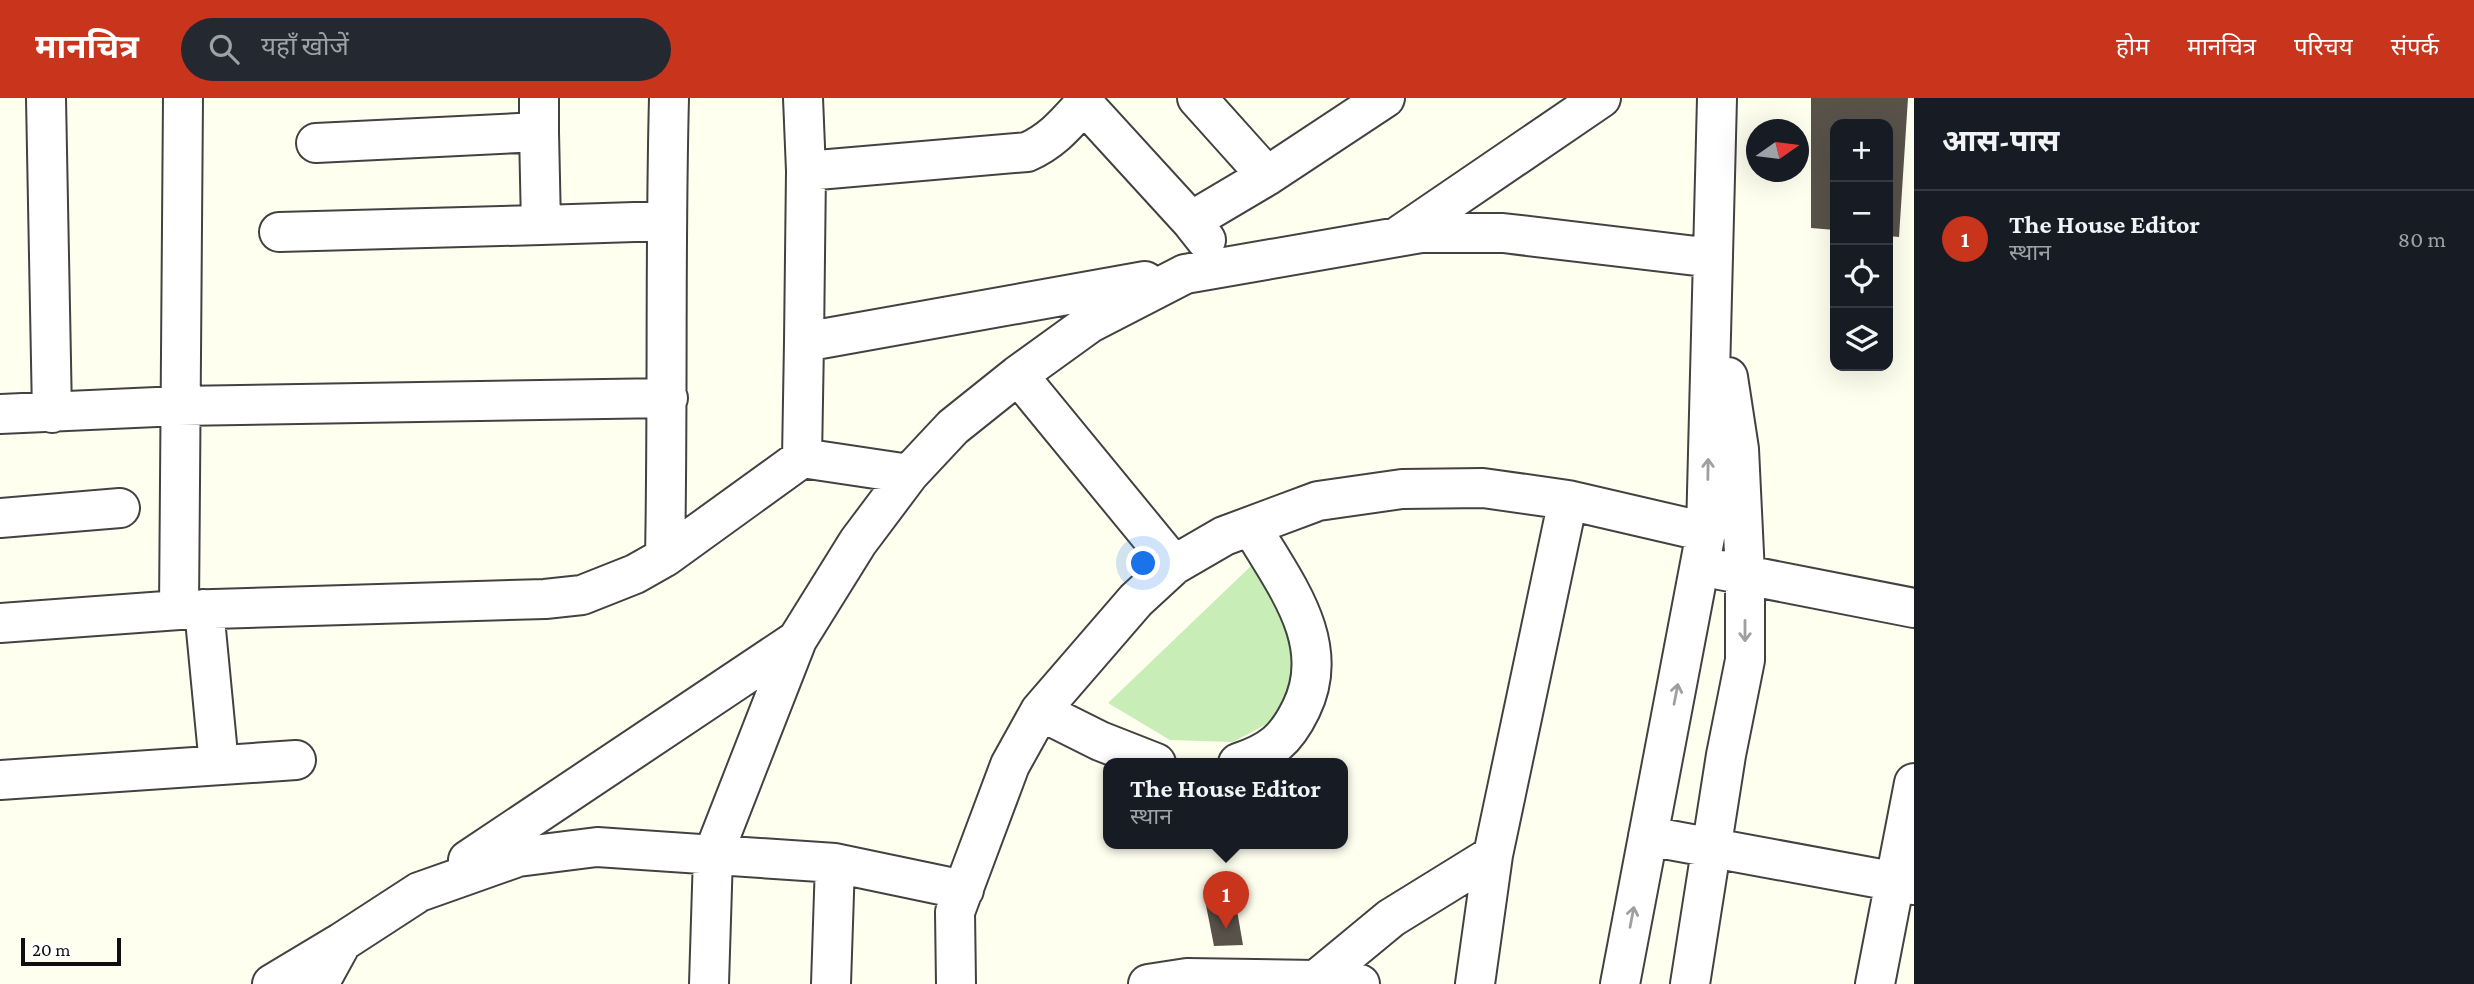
<!DOCTYPE html>
<html lang="hi">
<meta charset="utf-8">
<style>
body{margin:0;font-family:"Crimson Pro","Noto Sans Devanagari",serif;background:#242831;color:#f1f3f6}
.controls{position:absolute;right:21px;top:21px;display:grid;overflow:hidden;border-radius:14px;box-shadow:0 7px 28px #0002}
.controls button{width:63px;height:63px;display:grid;place-items:center;padding:0;border:0;border-bottom:2px solid #363941;background:#171b24;color:#f1f3f6;font:35px sans-serif}
.compass{position:absolute;left:1746px;top:21px;width:63px;height:63px;border-radius:50%;background:#171b24;box-shadow:0 7px 28px #0002;rotate:76deg}
.scale{position:absolute;left:21px;bottom:18px;width:100px;box-sizing:border-box;padding-left:7px;border:4px solid #0f0f0f;border-top:0;font-size:19px;line-height:24px;white-space:nowrap;color:#0f0f0f;-webkit-text-stroke:5px #fff;paint-order:stroke}
.you{position:absolute;left:1144px;top:466px;width:24px;height:24px;margin:-18px;border:5px solid #fff;border-radius:50%;background:#1a73e8;box-shadow:0 0 0 10px #1a73e833}
.badge{display:grid;place-items:center;width:46px;height:46px;border-radius:50%;background:#c9341c;color:#fff;font-size:23px;font-weight:700}
.pin{position:absolute;translate:-50% -58px;filter:drop-shadow(0 2px 4px #0008)}
.pin::after{content:'';position:absolute;top:37px;width:24px;height:21px;background:inherit;clip-path:polygon(0 0,100% 0,50% 100%)}
.popup{position:absolute;left:1103px;top:660px;width:245px;height:91px;box-sizing:border-box;display:grid;place-content:center;border-radius:14px;background:#171b24;filter:drop-shadow(0 2px 5px #0005);font-size:23px;white-space:nowrap;color:#9ea1a6}
.popup b{font-size:26px;color:#f1f3f6}
.popup::after{content:'';position:absolute;left:50%;top:100%;margin-left:-14px;border:14px solid transparent;border-top-color:#171b24}
.list{margin:0;padding:0;list-style:none}
h2{display:flex;justify-content:space-between;align-items:center;height:91px;margin:0;padding:0 28px;font-size:30px}
h2 small{font-size:23px;font-weight:400;color:#9ea1a6}
.list li{display:grid;grid-template-columns:46px 1fr auto;gap:21px;align-items:center;box-sizing:border-box;height:98px;padding:0 28px;border-top:2px solid #363941}
.list b{display:block;font-size:26px;white-space:nowrap}
.list p{margin:0;font-size:23px;white-space:nowrap;color:#9ea1a6}
.list em{font-size:23px;font-style:normal;color:#9ea1a6}
.icon{flex:none;width:38px;height:38px;fill:none;stroke:currentColor;stroke-width:2;stroke-linecap:round;stroke-linejoin:round}
.map{position:relative;flex:none;width:1914px;height:886px;overflow:hidden}
header{display:flex;align-items:center;gap:42px;box-sizing:border-box;height:98px;padding:0 35px;background:#c9341c;color:#fff}
header strong{font-size:33px}
nav{display:flex;gap:38px;margin-inline-start:auto;font-size:24px}
.search{width:490px;height:63px;background:#242831;display:flex;align-items:center;gap:18px;box-sizing:border-box;padding:0 24px;border-radius:38px;color:#9ea1a6;font-size:26px}
main{display:flex}
aside{flex:1;background:#171b24}
.map>svg:first-child{display:block}
.green{fill:#c8edb6}
.building{fill:#58524a}
.lines{fill:none;stroke-linecap:round;stroke-linejoin:round}
.minor-casing{stroke:#424242;stroke-width:42}
.minor{stroke:#fff;stroke-width:38}
.oneway{stroke:#9f9f9f}
</style>
<header>
<strong>मानचित्र</strong>
<div class="search"><svg class="icon" aria-label="search" viewBox="0 0 24 24"><circle cx="10" cy="10" r="6"/><path d="M15 15l6 6"/></svg>यहाँ खोजें</div>
<nav><a>होम</a><a>मानचित्र</a><a>परिचय</a><a>संपर्क</a></nav>
</header>
<main>
<div class="map">
<svg width="1914" height="886" viewBox="0 0 1914 886">
<rect width="100%" height="100%" fill="#fffff0"/>
<path class="green" d="M 1252,467 L 1291,511 L 1301,579 L 1282,618 L 1233,644 L 1170,642 L 1108,605 Z"/>
<path class="building" d="M 1811,0 L 1908,0 L 1899,139 L 1888,138 L 1888,26 L 1835,26 L 1835,132 L 1811,130 Z
M 1234,795 L 1243,847 L 1214,848 L 1204,797 Z"/>
<g class="lines">
<g class="minor-casing">
<path id="minor" d="M 46,0 L 52,315
M 183,0 L 179,512 L 545,501 L 582,497 L 635,476 L 665,459 C 668,306 665,153 669,0
M 803,0 L 806,73 L 804,244 L 1145,183
M 1197,0 L 1267,78
M 316,45 L 539,34 L 539,0
M 806,73 L 1027,54 C 1052,43 1066,26 1084,6 L 1191,123
M 541,127 L 666,123
M 279,134 L 541,127 L 539,34
M 1397,139 L 1601,0
M 1206,142 L 1191,123 L 1267,78 L 1385,0
M 804,244 L 802,360 L 909,376
M 1018,277 L 1174,467
M 0,316 L 179,308 L 668,300
M 0,420 L 120,410
M 665,459 L 802,360
M 1720,472 L 1914,510
M 204,511 L 219,667
M 0,525 L 179,512
M 1040,613 L 1100,643 L 1156,665
M 1238,665 C 1271,654 1286,642 1301,611 C 1334,544 1283,484 1251,428
M 0,682 L 296,662
M 1648,738 L 1914,787
M 468,762 L 797,542
M 1316,882 L 1391,820 L 1493,757
M 272,886 L 342,844
M 319,886 L 342,844 L 419,794 L 518,759 L 597,749 L 835,765 L 964,792
M 709,886 L 713,757 L 797,542 L 858,444 L 909,376 L 953,329 L 1018,277 L 1090,225 L 1185,176 L 1421,135 L 1503,135 L 1713,160
M 831,886 L 835,765
M 956,886 L 955,814 L 1010,667 L 1040,613 L 1136,502 L 1174,467 L 1224,438 L 1318,403 L 1402,391 L 1483,390 L 1568,402 L 1706,434
M 1148,886 L 1187,880 L 1316,882 L 1360,886
M 1475,886 L 1493,757 L 1568,402
M 1620,886 L 1706,434 L 1717,0
M 1690,886 L 1726,657 L 1745,562 L 1745,476 L 1739,351 L 1728,279
M 1875,886 L 1914,685"/>
</g>
<use href="#minor" class="minor"/>
</g>
<defs><path id="oneway-shaft" d="M-6 0H5M1.5-3L5.5 0L1.5 3" fill="none" stroke-width="1.6" stroke-linecap="round" stroke-linejoin="round" transform="scale(1.75)"/></defs>
<g class="oneway">
<use href="#oneway-shaft" transform="translate(1708 371) rotate(-89)"/>
<use href="#oneway-shaft" transform="translate(1745 533) rotate(90)"/>
<use href="#oneway-shaft" transform="translate(1676 596) rotate(-79)"/>
<use href="#oneway-shaft" transform="translate(1632 819) rotate(-79)"/>
</g>
</svg>
<div class="controls">
<button>+</button>
<button>−</button>
<button><svg class="icon" aria-label="locate" viewBox="0 0 24 24"><circle cx="12" cy="12" r="6"/><path d="M12 2v4M12 18v4M2 12h4M18 12h4"/></svg></button>
<button><svg class="icon" aria-label="layers" viewBox="0 0 24 24"><path d="M12 4l9 5-9 5-9-5zM3 14l9 5 9-5"/></svg></button>
</div>
<svg class="compass" viewBox="-18 -18 36 36"><path d="M0-13l5 13h-10z" fill="#e53935"/><path d="M0 13l5-13h-10z" fill="#9ea1a6"/></svg>
<div class="scale">20 m</div>
<div class="you"></div>
<div class="pin badge" style="left:1226px;top:831px">1</div>
<div class="popup"><b>The House Editor</b>स्थान</div>
</div>
<aside>
<h2>आस-पास<small></small></h2>
<ul class="list">
<li><span class="badge">1</span><div><b>The House Editor</b><p>स्थान</p></div><em>80 m</em></li>
</ul>
</aside>
</main>
